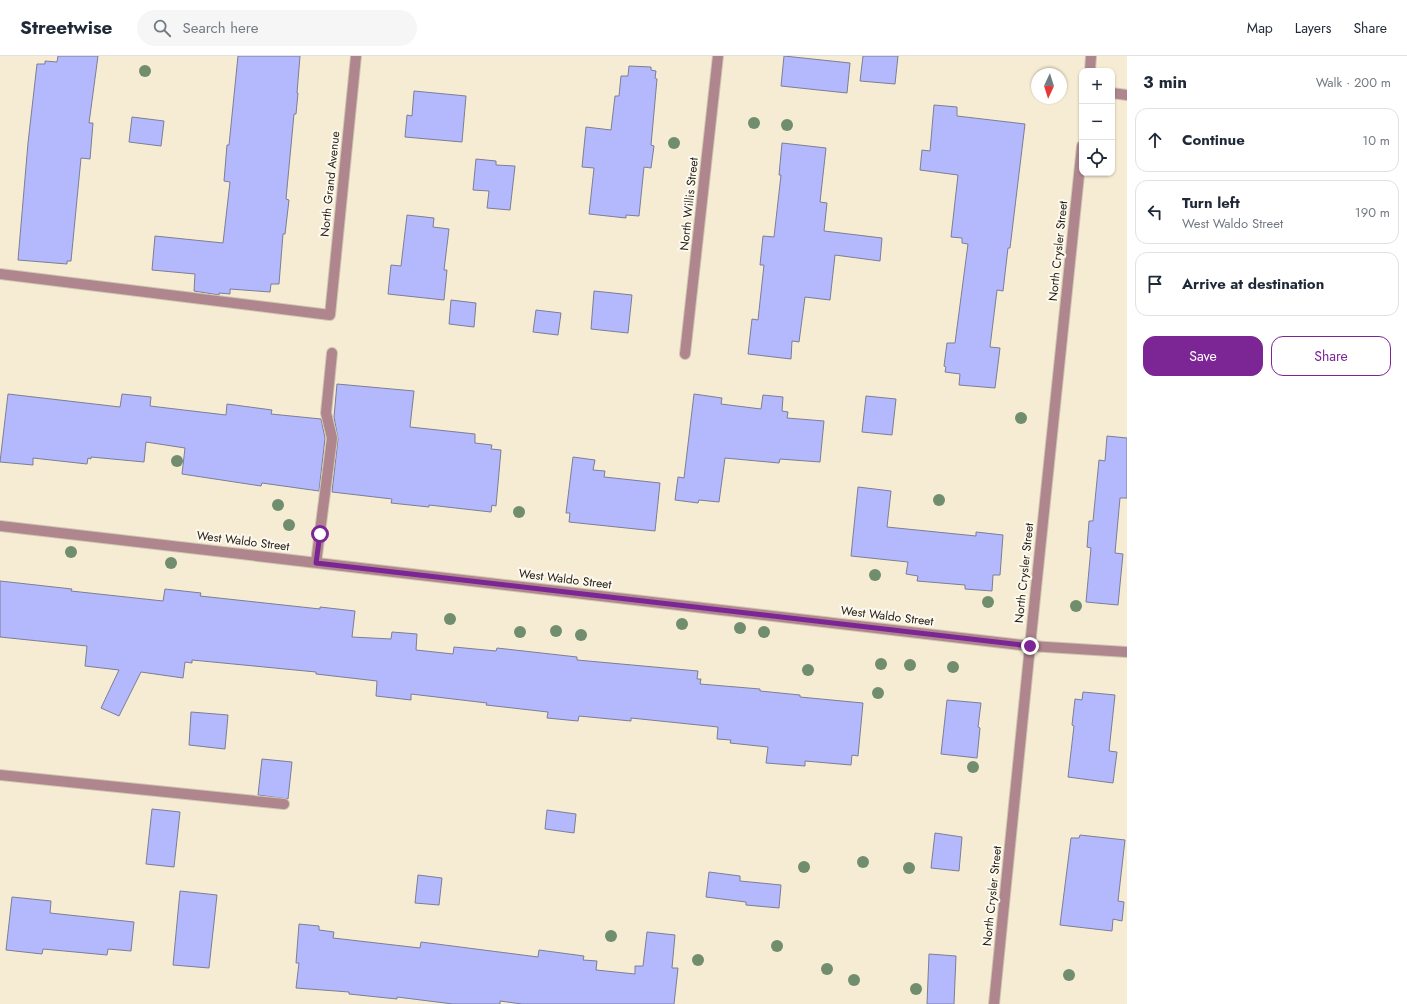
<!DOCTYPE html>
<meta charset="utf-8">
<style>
body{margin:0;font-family:Jost,sans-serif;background:#f6f6f7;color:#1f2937}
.controls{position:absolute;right:12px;top:12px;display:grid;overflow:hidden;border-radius:8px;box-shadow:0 1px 3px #0004}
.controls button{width:36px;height:36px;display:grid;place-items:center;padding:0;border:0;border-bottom:1px solid #e0e1e3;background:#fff;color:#1f2937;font:20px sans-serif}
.compass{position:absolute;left:1031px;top:12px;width:36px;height:36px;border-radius:50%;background:#fff;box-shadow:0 1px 3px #0004;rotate:184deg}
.stop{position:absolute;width:12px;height:12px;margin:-9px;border:3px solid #7c2594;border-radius:50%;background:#fff}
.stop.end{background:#7c2594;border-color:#fff;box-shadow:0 1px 4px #0008}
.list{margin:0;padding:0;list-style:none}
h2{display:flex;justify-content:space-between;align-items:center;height:52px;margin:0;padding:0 16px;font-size:17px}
h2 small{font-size:13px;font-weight:400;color:#747a83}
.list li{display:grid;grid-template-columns:26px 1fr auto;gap:12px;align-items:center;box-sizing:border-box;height:64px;margin:0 8px 8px;padding:0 8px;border:1px solid #e0e1e3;border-radius:12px}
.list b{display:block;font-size:15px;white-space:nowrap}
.list p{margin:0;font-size:13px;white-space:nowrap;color:#747a83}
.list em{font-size:13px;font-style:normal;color:#747a83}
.actions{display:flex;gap:8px;padding:12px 16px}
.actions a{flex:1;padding:9px 0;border:1px solid #7c2594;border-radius:12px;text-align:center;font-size:14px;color:#7c2594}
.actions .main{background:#7c2594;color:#fff}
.icon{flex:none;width:22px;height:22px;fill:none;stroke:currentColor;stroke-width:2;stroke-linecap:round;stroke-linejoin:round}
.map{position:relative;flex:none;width:1127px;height:948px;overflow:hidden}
header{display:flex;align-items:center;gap:24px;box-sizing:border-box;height:56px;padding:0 20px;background:#fff;border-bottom:1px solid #e0e1e3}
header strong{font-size:19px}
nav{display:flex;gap:22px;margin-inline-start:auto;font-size:14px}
.search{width:280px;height:36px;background:#f6f6f7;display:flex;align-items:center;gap:10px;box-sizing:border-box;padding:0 14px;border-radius:22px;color:#747a83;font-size:15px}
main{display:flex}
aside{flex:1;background:#fff}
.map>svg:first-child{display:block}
.building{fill:#b3b9fc;stroke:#7c7e95}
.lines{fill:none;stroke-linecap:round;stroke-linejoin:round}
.minor-casing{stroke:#cfc6b0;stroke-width:12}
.minor{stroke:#af858e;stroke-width:10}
.tree{fill:#708e6d}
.route{stroke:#7c2594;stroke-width:5}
.labels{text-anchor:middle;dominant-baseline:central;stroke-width:4;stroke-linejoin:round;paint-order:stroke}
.street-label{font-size:12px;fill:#1f1b12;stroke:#fdf9ef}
</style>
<header>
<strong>Streetwise</strong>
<div class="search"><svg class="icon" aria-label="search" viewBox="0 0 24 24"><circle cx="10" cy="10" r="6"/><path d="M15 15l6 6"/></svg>Search here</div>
<nav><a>Map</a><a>Layers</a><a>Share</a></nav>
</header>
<main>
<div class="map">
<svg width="1127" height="948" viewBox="0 0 1127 948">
<rect width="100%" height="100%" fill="#f6ebd3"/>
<path class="building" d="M 58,0 L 98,0 L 89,67 L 93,67 L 90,103 L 81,102 L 71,205 L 67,205 L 67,208 L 18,204 L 28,87 L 37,8 L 45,8 L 45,5 L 57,6 Z
M 238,0 L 300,0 L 297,37 L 298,37 L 296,58 L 294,58 L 286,143 L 289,144 L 285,178 L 283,178 L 279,228 L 271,228 L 270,236 L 230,233 L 230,238 L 219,237 L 219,239 L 194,235 L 195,218 L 152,214 L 155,180 L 223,187 L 230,126 L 224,125 L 227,89 L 229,89 Z
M 784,0 L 850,7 L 847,37 L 781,30 Z
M 863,0 L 898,0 L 895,28 L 860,25 Z
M 629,10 L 651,11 L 651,14 L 656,15 L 655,22 L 657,23 L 651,89 L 654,90 L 651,112 L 644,111 L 639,160 L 626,159 L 626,162 L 589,158 L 594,112 L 582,111 L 586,71 L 611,74 L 615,40 L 619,40 L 621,20 L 628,20 Z
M 414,35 L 466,40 L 462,86 L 405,81 L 407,59 L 412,60 Z
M 934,49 L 957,51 L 957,60 L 1025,68 L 1010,192 L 1008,192 L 1003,235 L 997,234 L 990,291 L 1000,292 L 995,332 L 959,329 L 960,318 L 945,316 L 946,311 L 944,310 L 947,287 L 955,287 L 968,188 L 962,187 L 962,182 L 951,181 L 958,119 L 920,114 L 922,94 L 930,95 Z
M 132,61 L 164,65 L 161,90 L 129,86 Z
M 782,87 L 826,92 L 820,146 L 827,147 L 824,175 L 882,182 L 880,205 L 835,199 L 830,244 L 805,241 L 799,286 L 792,285 L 791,303 L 748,298 L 752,263 L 758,264 L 764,209 L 760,209 L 763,180 L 774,181 L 781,119 L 779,119 Z
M 476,103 L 496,105 L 496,109 L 515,110 L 510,154 L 487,152 L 489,135 L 473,134 Z
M 407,159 L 434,162 L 433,171 L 449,173 L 444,214 L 447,214 L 444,244 L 388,238 L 391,209 L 401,210 Z
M 594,235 L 632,239 L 628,277 L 591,273 Z
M 451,244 L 476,247 L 474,271 L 449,268 Z
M 536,254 L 561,257 L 558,279 L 533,276 Z
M 337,328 L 414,335 L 410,371 L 475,378 L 475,387 L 492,389 L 491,393 L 501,394 L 496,450 L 492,449 L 491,456 L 429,449 L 429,451 L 391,447 L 392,443 L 332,436 L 338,383 L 334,361 Z
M 8,338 L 120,351 L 122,338 L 151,341 L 150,350 L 226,359 L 227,348 L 272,354 L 271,358 L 321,363 L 325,382 L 319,435 L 262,427 L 261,430 L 182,418 L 185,392 L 146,386 L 144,406 L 91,401 L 91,403 L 88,402 L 87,408 L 33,402 L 33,409 L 0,406 Z
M 694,338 L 722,342 L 721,348 L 761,353 L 763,339 L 783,341 L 782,355 L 788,356 L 787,362 L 824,365 L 820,406 L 780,403 L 779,407 L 725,402 L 719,446 L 699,444 L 698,447 L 675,444 L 678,421 L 684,422 Z
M 866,340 L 896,343 L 892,379 L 862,376 Z
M 1107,380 L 1127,382 L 1127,442 L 1120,442 L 1115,497 L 1123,498 L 1118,549 L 1086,546 L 1091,492 L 1087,491 L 1089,465 L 1093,465 L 1099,404 L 1105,405 Z
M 573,401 L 595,404 L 593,414 L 605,415 L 604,421 L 660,427 L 655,475 L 569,466 L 570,457 L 566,457 Z
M 858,431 L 891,435 L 887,471 L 976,480 L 976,476 L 1003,479 L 1000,519 L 993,519 L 992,535 L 965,533 L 965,529 L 917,525 L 918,520 L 906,518 L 908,506 L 851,500 Z
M 0,525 L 72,533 L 71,535 L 163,545 L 165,533 L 201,537 L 200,540 L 320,553 L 320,551 L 355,555 L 352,581 L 391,583 L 392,576 L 417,578 L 416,594 L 453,598 L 454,591 L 496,595 L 497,592 L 577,601 L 577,604 L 698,615 L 697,623 L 701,623 L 700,628 L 760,633 L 760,635 L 800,639 L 800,641 L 863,647 L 858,700 L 852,699 L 851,709 L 805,705 L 805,710 L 766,707 L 768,691 L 730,687 L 731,684 L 717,683 L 718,671 L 631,662 L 631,665 L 579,660 L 578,665 L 547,662 L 548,656 L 486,649 L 487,647 L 411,638 L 411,644 L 376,640 L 377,625 L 316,618 L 316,616 L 192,604 L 192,607 L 185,606 L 183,622 L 141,616 L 119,660 L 101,652 L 119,614 L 85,610 L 87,590 L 0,581 Z
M 1083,636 L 1115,639 L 1109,695 L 1117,696 L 1113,727 L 1068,721 L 1074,670 L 1072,669 L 1075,643 L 1082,644 Z
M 947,644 L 981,647 L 978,671 L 980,672 L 977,702 L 941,698 Z
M 191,656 L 228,659 L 225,693 L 189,689 Z
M 262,703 L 292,706 L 288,743 L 258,739 Z
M 152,753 L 180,756 L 174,811 L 146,808 Z
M 547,754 L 576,758 L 574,777 L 545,773 Z
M 935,777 L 962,781 L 959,815 L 931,812 Z
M 1080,779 L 1125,784 L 1118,845 L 1124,846 L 1122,865 L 1113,863 L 1112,875 L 1060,869 L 1071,782 L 1079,782 Z
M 709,816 L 740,820 L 740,825 L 781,829 L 779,852 L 746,849 L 746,846 L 706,841 Z
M 418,819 L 442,822 L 439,849 L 415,847 Z
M 180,835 L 217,839 L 209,912 L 173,909 Z
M 12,841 L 51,845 L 50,857 L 134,866 L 131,895 L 108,893 L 107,899 L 43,893 L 42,898 L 6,894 Z
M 299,868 L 319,870 L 319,874 L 334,876 L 333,882 L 420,892 L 421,886 L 538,901 L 539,894 L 584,900 L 583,904 L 597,905 L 596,914 L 635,918 L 635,910 L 643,910 L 647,876 L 675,879 L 672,912 L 678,912 L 674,948 L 522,948 L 500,945 L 500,948 L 453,948 L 397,941 L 397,943 L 349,938 L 349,936 L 296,932 L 299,907 L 296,907 Z
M 929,898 L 956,900 L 954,948 L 927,948 Z"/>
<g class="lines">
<g class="minor-casing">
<path id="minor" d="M 1090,15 L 1091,0
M 1112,37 L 1127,39
M 0,218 L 330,259 L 356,0
M 685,298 L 718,0
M 0,470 L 1030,590 L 1127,596
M 316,507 L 332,382 L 326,357 L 332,297
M 0,719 L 284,748
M 994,948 L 1030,590 L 1082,90"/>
</g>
<use href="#minor" class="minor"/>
</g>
<g class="tree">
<circle cx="145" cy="15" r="6"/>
<circle cx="754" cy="67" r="6"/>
<circle cx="787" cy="69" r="6"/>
<circle cx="674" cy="87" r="6"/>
<circle cx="1021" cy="362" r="6"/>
<circle cx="177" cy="405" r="6"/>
<circle cx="939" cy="444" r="6"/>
<circle cx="278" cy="449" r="6"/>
<circle cx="519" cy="456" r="6"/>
<circle cx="289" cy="469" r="6"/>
<circle cx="71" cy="496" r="6"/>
<circle cx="171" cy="507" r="6"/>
<circle cx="875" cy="519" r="6"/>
<circle cx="988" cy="546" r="6"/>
<circle cx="1076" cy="550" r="6"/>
<circle cx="450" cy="563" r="6"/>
<circle cx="682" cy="568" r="6"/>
<circle cx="740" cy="572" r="6"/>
<circle cx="556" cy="575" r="6"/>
<circle cx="520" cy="576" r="6"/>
<circle cx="764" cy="576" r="6"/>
<circle cx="581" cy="579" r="6"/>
<circle cx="881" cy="608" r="6"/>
<circle cx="910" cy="609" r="6"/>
<circle cx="953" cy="611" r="6"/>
<circle cx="808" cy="614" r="6"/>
<circle cx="878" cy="637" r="6"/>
<circle cx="973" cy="711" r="6"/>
<circle cx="863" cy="806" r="6"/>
<circle cx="804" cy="811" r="6"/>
<circle cx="909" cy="812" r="6"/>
<circle cx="611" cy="880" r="6"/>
<circle cx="777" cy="890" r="6"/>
<circle cx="698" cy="904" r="6"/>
<circle cx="827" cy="913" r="6"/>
<circle cx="1069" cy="919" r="6"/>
<circle cx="854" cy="924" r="6"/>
<circle cx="916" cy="933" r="6"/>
</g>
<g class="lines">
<path class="route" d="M 320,478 L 316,507 L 1030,590"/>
</g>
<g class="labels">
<g class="street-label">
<text transform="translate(330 128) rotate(-84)">North Grand Avenue</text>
<text transform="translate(689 148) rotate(-84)">North Willis Street</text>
<text transform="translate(1058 195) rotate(-84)">North Crysler Street</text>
<text transform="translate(243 485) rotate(7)">West Waldo Street</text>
<text transform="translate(1024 517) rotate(-84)">North Crysler Street</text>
<text transform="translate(565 523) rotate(7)">West Waldo Street</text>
<text transform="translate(887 560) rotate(7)">West Waldo Street</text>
<text transform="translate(992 840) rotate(-84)">North Crysler Street</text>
</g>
</g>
</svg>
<div class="controls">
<button>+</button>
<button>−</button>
<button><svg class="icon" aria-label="locate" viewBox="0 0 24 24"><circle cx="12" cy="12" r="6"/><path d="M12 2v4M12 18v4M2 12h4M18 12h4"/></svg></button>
</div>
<svg class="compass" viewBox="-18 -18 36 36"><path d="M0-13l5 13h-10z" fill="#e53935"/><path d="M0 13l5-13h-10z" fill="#747a83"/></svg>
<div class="stop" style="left:320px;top:478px"></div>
<div class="stop end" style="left:1030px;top:590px"></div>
</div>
<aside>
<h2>3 min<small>Walk · 200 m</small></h2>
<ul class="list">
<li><svg class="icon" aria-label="ahead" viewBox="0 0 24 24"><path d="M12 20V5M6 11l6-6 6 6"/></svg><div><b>Continue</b></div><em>10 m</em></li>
<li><svg class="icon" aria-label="left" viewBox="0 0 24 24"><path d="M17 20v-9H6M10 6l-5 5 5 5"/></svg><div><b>Turn left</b><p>West Waldo Street</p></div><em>190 m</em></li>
<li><svg class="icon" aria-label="arrive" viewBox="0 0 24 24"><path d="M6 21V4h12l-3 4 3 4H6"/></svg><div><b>Arrive at destination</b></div></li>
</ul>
<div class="actions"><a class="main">Save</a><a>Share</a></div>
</aside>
</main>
